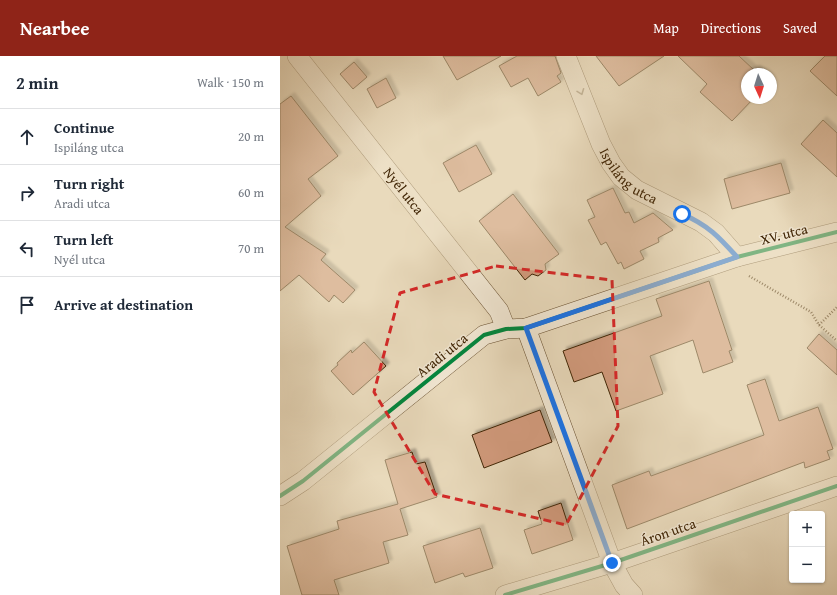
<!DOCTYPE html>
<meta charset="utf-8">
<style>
body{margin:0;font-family:"Gentium Book Plus",serif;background:#f6f6f7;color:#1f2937}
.controls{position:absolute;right:12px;bottom:12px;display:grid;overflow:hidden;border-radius:4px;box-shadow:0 1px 3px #0004}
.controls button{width:36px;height:36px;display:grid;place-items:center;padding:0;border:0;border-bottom:1px solid #e0e1e3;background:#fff;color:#1f2937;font:20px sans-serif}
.compass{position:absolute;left:461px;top:12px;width:36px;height:36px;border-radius:50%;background:#fff;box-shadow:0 1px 3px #0004;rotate:176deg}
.stop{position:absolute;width:12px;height:12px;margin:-9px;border:3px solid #1a73e8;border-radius:50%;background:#fff}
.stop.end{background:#1a73e8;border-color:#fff;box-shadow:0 1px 4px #0008}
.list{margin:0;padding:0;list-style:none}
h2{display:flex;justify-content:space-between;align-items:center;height:52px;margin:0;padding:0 16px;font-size:17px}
h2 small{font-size:13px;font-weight:400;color:#747a83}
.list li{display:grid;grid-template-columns:26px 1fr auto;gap:12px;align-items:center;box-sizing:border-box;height:56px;padding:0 16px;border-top:1px solid #e0e1e3}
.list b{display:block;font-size:15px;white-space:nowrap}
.list p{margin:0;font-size:13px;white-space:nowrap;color:#747a83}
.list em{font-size:13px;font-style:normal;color:#747a83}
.icon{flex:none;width:22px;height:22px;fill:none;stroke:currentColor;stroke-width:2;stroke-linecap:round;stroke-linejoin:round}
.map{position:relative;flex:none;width:557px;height:539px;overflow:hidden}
header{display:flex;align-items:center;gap:24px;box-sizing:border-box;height:56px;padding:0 20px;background:#8f2418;color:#fff}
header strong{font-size:19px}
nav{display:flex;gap:22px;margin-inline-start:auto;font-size:14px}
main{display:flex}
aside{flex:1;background:#fff}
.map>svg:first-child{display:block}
.building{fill:#d19a7b;stroke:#402505;filter:url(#shadow)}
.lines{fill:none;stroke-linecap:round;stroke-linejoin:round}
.street-casing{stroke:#6a5233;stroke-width:20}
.path{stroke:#402505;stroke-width:2.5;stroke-dasharray:1 2;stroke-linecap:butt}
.street{stroke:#f1e7d3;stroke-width:19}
.cycleway-casing{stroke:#f1e7d3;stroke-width:6}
.cycleway{stroke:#00873e;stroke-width:4}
.oneway{stroke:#98866c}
.route{stroke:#1a73e8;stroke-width:5}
.marked{fill:none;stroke:#d62828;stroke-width:3;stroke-dasharray:8 5;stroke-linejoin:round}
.labels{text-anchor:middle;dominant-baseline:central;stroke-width:3;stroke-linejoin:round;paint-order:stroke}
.street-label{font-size:14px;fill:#402505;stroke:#f1e7d3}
</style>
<header>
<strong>Nearbee</strong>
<nav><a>Map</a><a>Directions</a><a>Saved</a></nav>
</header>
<main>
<aside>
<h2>2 min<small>Walk · 150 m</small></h2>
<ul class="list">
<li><svg class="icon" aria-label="ahead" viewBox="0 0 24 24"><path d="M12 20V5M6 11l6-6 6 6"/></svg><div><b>Continue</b><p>Ispiláng utca</p></div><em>20 m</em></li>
<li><svg class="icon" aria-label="right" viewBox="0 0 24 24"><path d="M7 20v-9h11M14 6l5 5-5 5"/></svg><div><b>Turn right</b><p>Aradi utca</p></div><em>60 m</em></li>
<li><svg class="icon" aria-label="left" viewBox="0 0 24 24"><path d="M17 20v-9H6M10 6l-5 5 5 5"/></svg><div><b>Turn left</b><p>Nyél utca</p></div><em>70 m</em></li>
<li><svg class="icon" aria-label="arrive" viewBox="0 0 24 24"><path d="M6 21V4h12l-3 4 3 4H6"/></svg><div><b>Arrive at destination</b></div></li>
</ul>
</aside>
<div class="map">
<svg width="557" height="539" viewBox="0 0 557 539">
<defs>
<filter id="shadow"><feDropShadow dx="3.5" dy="-3.5" stdDeviation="1" flood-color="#0004"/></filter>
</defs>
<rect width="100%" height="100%" fill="#e9dabc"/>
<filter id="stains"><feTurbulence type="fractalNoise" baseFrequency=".005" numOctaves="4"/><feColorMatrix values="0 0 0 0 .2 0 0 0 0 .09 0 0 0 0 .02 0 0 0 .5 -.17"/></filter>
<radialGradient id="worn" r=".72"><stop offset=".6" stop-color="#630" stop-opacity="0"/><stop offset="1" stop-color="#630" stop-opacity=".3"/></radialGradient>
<path class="building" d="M 163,0 L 221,0 L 177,24 Z
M 237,0 L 275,0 L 281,17 L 277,20 L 281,26 L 258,40 L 248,22 L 231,31 L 219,10 Z
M 316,0 L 384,0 L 339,30 Z
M 398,0 L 459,0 L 474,14 L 476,12 L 483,18 L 467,18 L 467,42 L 474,42 L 452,65 L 420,36 L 427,28 Z
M 545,0 L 557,0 L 557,40 L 530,15 Z
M 74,6 L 87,21 L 73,33 L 60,18 Z
M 106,22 L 116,42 L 97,52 L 87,33 Z
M 11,40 L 58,100 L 28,123 L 41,140 L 5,171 L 46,198 L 41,204 L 75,234 L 63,247 L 54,239 L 49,246 L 19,219 L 0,235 L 0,48 Z
M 543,64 L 557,77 L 557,121 L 521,88 Z
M 196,89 L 212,118 L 179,136 L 163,107 Z
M 501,107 L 510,137 L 452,153 L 444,123 Z
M 333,132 L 345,157 L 349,156 L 354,167 L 373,157 L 393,174 L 378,182 L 379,186 L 360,195 L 364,203 L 344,213 L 341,206 L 338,208 L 326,186 L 321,189 L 308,164 L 315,161 L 307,144 Z
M 233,138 L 279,198 L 265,208 L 266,214 L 258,220 L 252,218 L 245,224 L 199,165 Z
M 429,225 L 452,294 L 449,295 L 453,306 L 423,317 L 413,284 L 370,300 L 383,338 L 336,355 L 322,316 L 294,326 L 283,295 L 382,260 L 376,243 Z
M 539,278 L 557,294 L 557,319 L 527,292 Z
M 84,286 L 106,310 L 73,339 L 51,315 L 58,309 L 57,307 L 71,294 L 72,297 Z
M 485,323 L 499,365 L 538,351 L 553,393 L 547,395 L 550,403 L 525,412 L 524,406 L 347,473 L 332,429 L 369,415 L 371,420 L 484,379 L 467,329 Z
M 260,354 L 272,386 L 204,412 L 192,379 Z
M 132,396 L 136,408 L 145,406 L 157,441 L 120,453 L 128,479 L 103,486 L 109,507 L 54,524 L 59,539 L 22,539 L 7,490 L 59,473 L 57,465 L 118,448 L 105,404 Z
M 281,447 L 293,484 L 252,498 L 244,474 L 262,468 L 258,455 Z
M 200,472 L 213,512 L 185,521 L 183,517 L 155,527 L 143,490 Z"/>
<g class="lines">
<g class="street-casing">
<g id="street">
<path id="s1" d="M 17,0 L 219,255 L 226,273"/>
<path id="s2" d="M 286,0 L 321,88 L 331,107 L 341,121 L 357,134 L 421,166 L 436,177 L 457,201"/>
<path d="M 246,272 L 332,507 L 344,529 L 353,539"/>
<path d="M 0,440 L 23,425 L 204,279 L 226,273 L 246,272 L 457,201 L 557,176"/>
<path d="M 225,539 L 332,507 L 557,430"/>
</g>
</g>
<path class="path" d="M 469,220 L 531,256 L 539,269 L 557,285
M 539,269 L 557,251"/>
<use href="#street" class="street"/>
<g class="cycleway-casing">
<path id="cycleway" d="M 0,440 L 23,425 L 204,279 L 226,273 L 246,272 L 457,201 L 557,176
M 225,539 L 332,507 L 557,430"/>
</g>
<use href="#cycleway" class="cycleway"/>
</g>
<defs><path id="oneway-chevron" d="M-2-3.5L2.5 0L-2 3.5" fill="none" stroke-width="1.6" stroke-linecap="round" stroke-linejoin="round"/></defs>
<use class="oneway" href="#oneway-chevron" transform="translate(301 36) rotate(69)"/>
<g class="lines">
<path class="route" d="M 332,507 L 246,272 L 457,201 C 439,181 428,169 402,158"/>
</g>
<path d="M0 0H557V539H0ZM 216,210 L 332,224 L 338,370 L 286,469 L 155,438 L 94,336 L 120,237 Z" fill="#e9dabc" fill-opacity=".55" fill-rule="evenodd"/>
<path class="marked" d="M 216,210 L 332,224 L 338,370 L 286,469 L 155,438 L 94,336 L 120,237 Z"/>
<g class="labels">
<g class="street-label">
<text stroke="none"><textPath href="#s2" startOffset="138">Ispiláng utca</textPath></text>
<text stroke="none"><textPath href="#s1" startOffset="172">Nyél utca</textPath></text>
<text transform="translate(504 178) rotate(-14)">XV. utca</text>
<text transform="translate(162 299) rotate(-39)">Aradi utca</text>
<text transform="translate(388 476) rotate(-19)">Áron utca</text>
</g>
</g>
<rect width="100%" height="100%" filter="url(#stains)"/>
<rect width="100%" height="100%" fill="url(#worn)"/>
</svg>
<div class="controls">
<button>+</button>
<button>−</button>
</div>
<svg class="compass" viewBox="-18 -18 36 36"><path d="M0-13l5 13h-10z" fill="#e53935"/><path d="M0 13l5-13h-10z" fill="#747a83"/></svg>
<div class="stop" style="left:402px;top:158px"></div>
<div class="stop end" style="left:332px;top:507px"></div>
</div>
</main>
